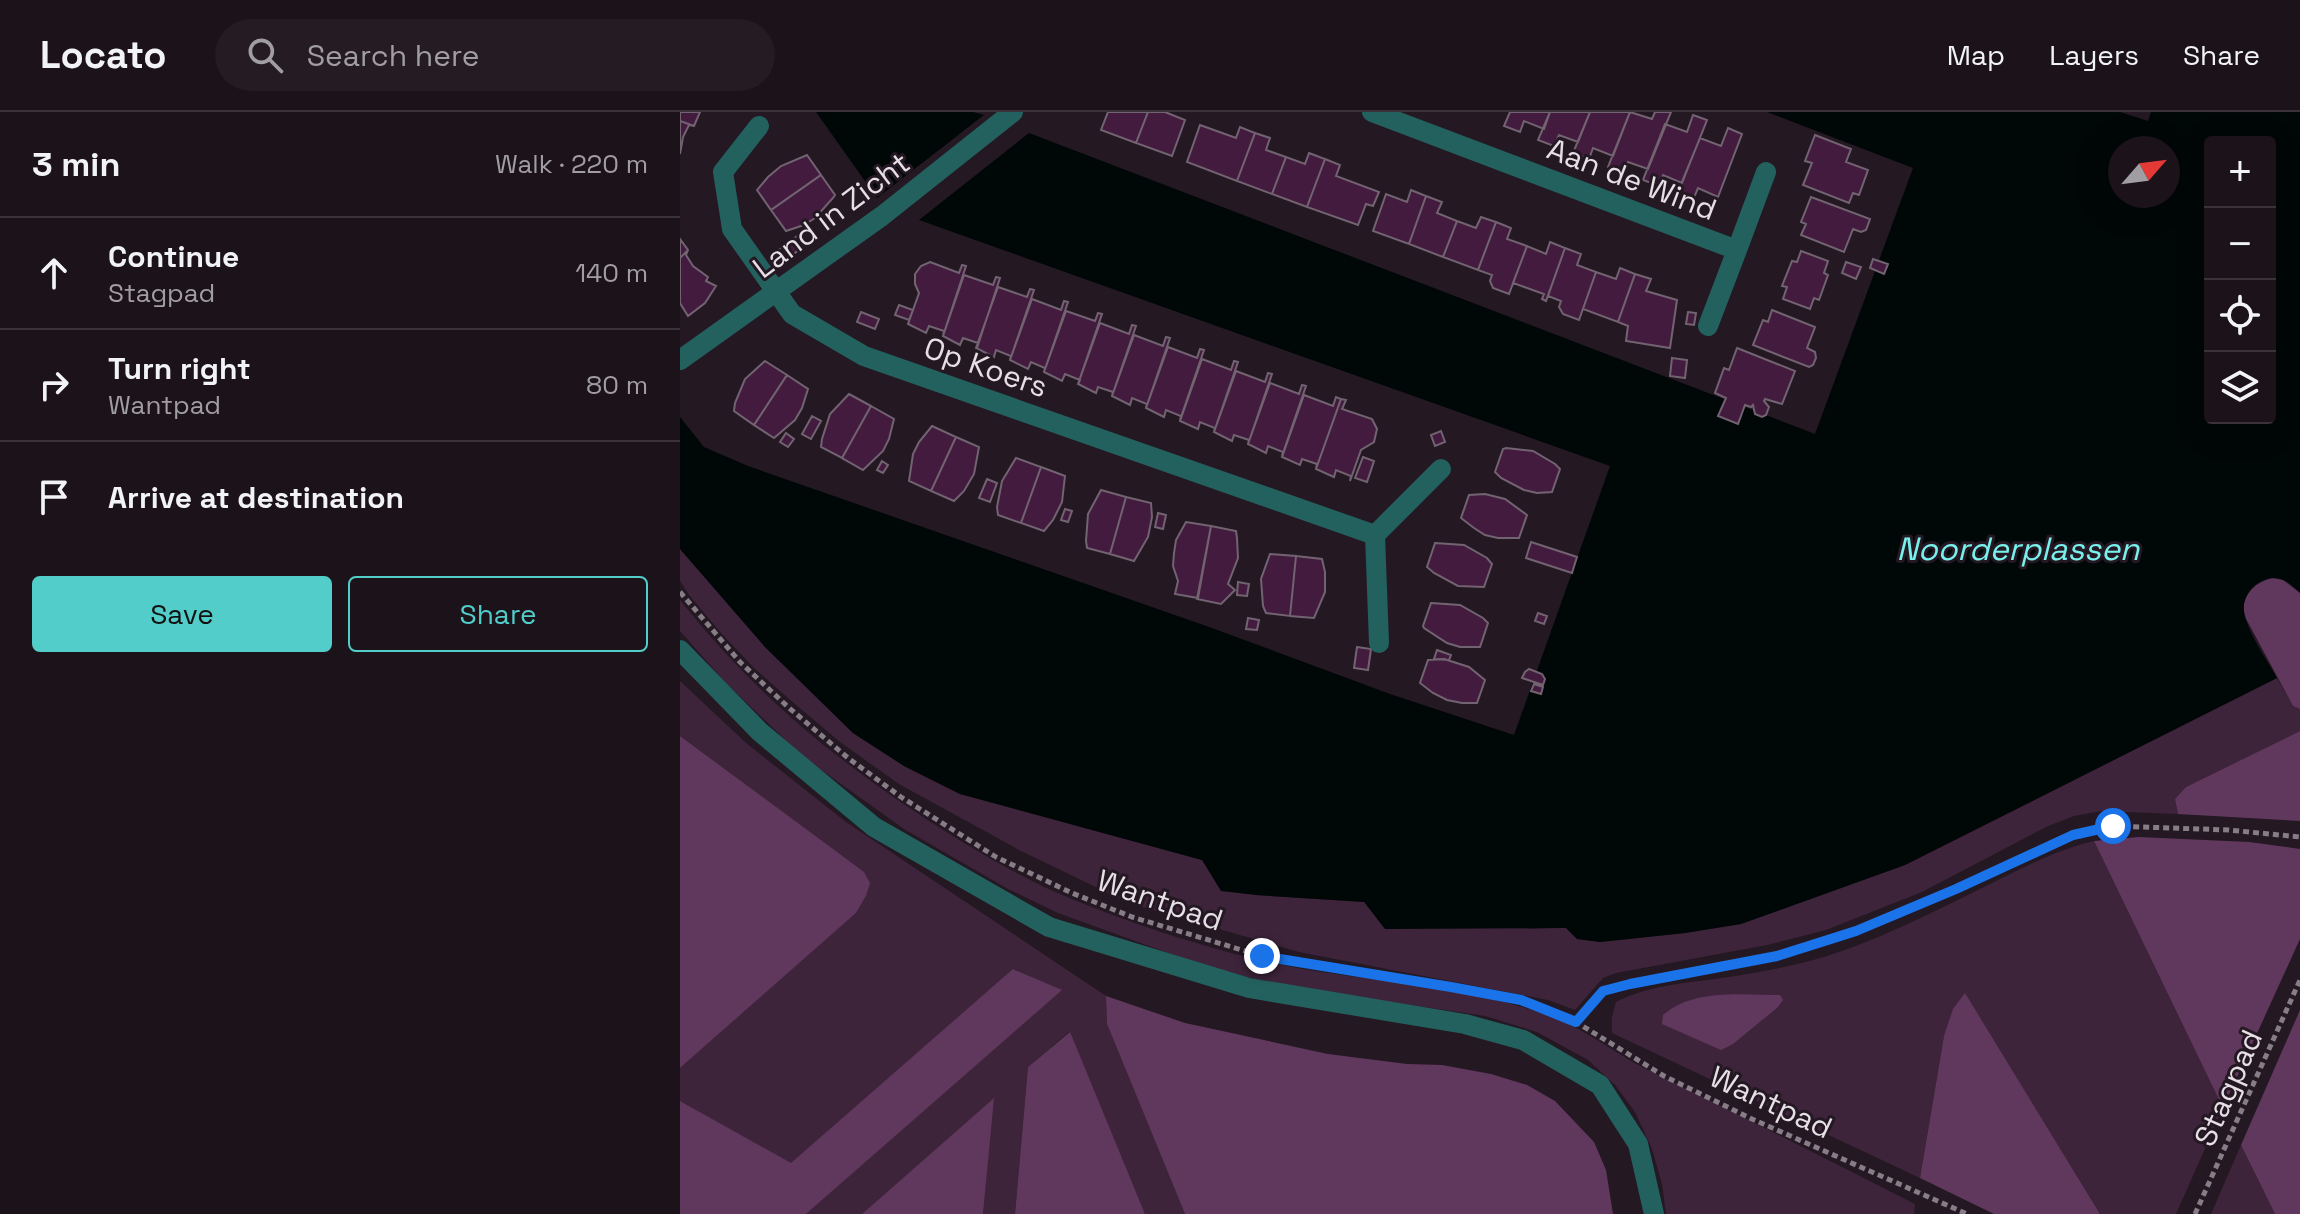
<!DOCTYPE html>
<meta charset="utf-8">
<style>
body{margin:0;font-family:"Space Grotesk",sans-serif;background:#241b23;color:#f1f3f6}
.controls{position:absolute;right:24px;top:24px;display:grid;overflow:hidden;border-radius:8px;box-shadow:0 8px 32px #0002}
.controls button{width:72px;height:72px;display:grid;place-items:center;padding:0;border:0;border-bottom:2px solid #393239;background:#1b121a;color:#f1f3f6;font:40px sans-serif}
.compass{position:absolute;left:1428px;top:24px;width:72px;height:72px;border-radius:50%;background:#1b121a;box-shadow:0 8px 32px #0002;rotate:62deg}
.stop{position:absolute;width:24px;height:24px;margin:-18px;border:6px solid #1a73e8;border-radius:50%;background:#fff}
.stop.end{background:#1a73e8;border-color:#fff;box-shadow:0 2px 8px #0008}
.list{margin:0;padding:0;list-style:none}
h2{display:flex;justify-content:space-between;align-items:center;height:104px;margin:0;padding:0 32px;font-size:34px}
h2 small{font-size:26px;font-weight:400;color:#a09ea2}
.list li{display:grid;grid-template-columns:52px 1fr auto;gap:24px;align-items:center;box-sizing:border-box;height:112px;padding:0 32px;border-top:2px solid #393239}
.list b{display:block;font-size:30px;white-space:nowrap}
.list p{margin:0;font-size:26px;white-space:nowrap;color:#a09ea2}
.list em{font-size:26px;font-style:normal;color:#a09ea2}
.actions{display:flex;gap:16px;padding:24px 32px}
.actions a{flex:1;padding:18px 0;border:2px solid #53cdc9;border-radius:8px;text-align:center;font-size:28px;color:#53cdc9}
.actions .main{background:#53cdc9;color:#111}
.icon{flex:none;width:44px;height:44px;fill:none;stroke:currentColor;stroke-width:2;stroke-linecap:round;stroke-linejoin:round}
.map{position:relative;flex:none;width:1620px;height:1102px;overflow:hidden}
header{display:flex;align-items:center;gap:48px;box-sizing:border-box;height:112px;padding:0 40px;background:#1b121a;border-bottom:2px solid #393239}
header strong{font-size:38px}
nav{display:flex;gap:44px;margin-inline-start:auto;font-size:28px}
.search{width:560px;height:72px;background:#241b23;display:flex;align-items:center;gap:20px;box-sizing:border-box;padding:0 28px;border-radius:44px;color:#a09ea2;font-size:30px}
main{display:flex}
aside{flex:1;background:#1b121a}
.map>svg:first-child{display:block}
.green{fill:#3d243a}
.forest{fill:#61385d}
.water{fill:#000707;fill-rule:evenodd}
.building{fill:#421b3f;stroke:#726370;stroke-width:2}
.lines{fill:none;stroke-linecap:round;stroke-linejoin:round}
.path{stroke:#877d86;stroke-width:5;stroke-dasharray:6 4;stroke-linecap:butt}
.minor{stroke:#23615f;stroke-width:20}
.route{stroke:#1a73e8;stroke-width:10}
.labels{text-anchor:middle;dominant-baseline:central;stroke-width:6;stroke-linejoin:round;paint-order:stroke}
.street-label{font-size:30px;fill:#e7dfe6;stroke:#241823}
.water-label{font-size:32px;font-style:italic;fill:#78f1ed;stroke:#241823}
</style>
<header>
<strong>Locato</strong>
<div class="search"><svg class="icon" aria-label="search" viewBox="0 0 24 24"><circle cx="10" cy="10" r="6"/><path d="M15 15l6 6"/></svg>Search here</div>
<nav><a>Map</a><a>Layers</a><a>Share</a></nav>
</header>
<main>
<aside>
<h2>3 min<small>Walk · 220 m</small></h2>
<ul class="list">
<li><svg class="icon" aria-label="ahead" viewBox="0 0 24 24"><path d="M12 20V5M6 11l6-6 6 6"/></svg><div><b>Continue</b><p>Stagpad</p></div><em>140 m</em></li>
<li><svg class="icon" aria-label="right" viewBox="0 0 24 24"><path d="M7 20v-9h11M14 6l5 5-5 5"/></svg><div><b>Turn right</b><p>Wantpad</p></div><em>80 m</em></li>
<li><svg class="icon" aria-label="arrive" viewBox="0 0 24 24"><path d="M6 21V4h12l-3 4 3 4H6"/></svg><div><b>Arrive at destination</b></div></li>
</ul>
<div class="actions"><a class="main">Save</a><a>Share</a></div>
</aside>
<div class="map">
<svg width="1620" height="1102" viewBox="0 0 1620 1102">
<rect width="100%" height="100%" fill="#241823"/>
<path class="green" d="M 0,437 L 85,535 L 173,621 L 224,654 L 280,682 L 522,748 L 576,783 L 684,790 L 851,817 L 886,815 L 898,827 L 920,830 L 1005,821 L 1061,812 L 1225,753 L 1597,566 L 1613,594 L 1620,597 L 1620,619 L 1506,675 L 1495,687 L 1498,702 L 1421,699 L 1394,704 L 1366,715 L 1242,780 L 1146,818 L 1087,833 L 936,861 L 923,866 L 895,898 L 868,888 L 619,840 L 449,791 L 341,739 L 219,672 L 160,630 L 108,586 L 74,556 L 42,522 L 9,483 L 0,469 Z
M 0,488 C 71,577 145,640 240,703 C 289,735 340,766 394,788 C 453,812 514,832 575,847 C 673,871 777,869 872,905 C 905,917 933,940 964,956 C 1055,1001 1145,1046 1235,1092 L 1234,1102 L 986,1102 L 982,1072 L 972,1037 L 955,1000 L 935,973 L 908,948 L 857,920 L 805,904 L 596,873 L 513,850 L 378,801 L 328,777 L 224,717 L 122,644 L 46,571 L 0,519 Z
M 0,569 L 66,631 L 166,710 L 426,884 L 427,912 L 505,1102 L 465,1102 L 389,920 L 348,955 L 335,1102 L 303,1102 L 313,987 L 182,1102 L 126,1102 L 381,878 L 334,857 L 111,1052 L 0,989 L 0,956 L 176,801 L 186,784 L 183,760 L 0,624 Z
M 1414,729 L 1543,996 L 1496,1102 L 1420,1102 L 1285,882 L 1264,924 L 1240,1066 L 932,921 L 932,905 L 936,890 C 971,872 1011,871 1049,865 C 1087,859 1126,852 1162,839 C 1216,820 1267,793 1318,768 C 1350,752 1380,737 1414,729 Z
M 1561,1033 L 1595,1102 L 1531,1102 Z"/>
<path class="forest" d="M 1592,466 L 1603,468 L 1620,481 L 1620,597 L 1613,594 L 1564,503 C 1561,483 1574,471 1592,466 Z
M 1620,619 L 1620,709 L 1498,702 L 1495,687 L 1506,675 Z
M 0,624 L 184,760 L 190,771 L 186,784 L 176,801 L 0,956 Z
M 1459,725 L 1569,730 L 1620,737 L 1620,827 L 1543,996 L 1414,729 Z
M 333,857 L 382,878 L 126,1102 L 0,1102 L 0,989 L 111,1051 Z
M 1285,881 L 1420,1102 L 1314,1102 L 1240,1066 L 1264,924 L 1273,897 Z
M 1100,883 L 1103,888 L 1098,895 L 1053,932 L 1041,938 L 982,912 L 983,903 C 1014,876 1062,883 1100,883 Z
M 426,884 L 505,911 L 648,942 L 727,952 L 762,953 L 811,962 L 847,973 L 875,989 L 914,1030 L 926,1058 L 933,1102 L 505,1102 L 427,912 Z
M 1620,898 L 1620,1102 L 1595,1102 L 1561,1033 Z
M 390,920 L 465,1102 L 335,1102 L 348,955 Z
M 314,986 L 303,1102 L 182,1102 Z"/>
<path class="water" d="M 136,0 L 293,0 L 304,3 L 197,86 Z
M 1087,0 L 1440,0 L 1468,9 L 1471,0 L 1620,0 L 1620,481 C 1613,474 1605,466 1594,466 C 1577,466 1562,483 1564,499 C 1567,520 1587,548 1597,566 L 1225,753 L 1061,812 L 1005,821 L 920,830 L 897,827 L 886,816 L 705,817 L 684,790 L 576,783 L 541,779 L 522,748 L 280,682 L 224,654 L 173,621 L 85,535 L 0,437 L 0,305 L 24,335 L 68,354 L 532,516 L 710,582 L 834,623 L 930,354 L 239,108 L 349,21 L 1135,322 L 1233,56 ZM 1530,30 L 1590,30 L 1590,306 L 1530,306 ZM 1440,36 L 1488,36 L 1488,84 L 1440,84 Z"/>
<path class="building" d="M 0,0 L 20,0 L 14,14 L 0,9 Z
M 428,0 L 468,0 L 456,31 L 421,18 Z
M 468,0 L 485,0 L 505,8 L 492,44 L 456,31 Z
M 830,0 L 870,0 L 864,17 L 844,9 L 840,20 L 824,14 Z
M 870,0 L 910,0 L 898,30 L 879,23 L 874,34 L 858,28 Z
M 910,0 L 950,0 L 933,44 L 913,36 L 909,47 L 893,41 Z
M 950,0 L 972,7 L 975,0 L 991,0 L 968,57 L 948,50 L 944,61 L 928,55 Z
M 1013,3 L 1027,8 L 1002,71 L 983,63 L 979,74 L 963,68 L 985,12 L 1007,20 Z
M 0,9 L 14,14 L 9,13 L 3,25 L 0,42 Z
M 520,13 L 556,26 L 560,15 L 575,21 L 557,69 L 507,50 Z
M 1048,16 L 1062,22 L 1038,85 L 1018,76 L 1013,88 L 997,82 L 1020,26 L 1041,34 Z
M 575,21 L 590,26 L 586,38 L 606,45 L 592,82 L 557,69 Z
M 1135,23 L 1171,37 L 1166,50 L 1188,58 L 1179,83 L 1173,81 L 1169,91 L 1123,73 L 1132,51 L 1125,49 Z
M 629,41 L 645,47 L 627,95 L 592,82 L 606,45 L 625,52 Z
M 127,43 L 141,63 L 91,98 L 77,78 L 88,65 L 101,54 Z
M 645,47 L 660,53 L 656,64 L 699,80 L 693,94 L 686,92 L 678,113 L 627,95 Z
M 141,63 L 155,83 L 153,86 L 135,106 L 124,113 L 106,119 L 91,98 Z
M 731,78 L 746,84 L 729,132 L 693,119 L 706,82 L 727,90 Z
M 746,84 L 762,90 L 757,101 L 777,109 L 763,145 L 729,132 Z
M 1131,85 L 1190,107 L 1186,118 L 1181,120 L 1173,117 L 1164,140 L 1121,123 L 1126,112 L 1121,110 Z
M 801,105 L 816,110 L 798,158 L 763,145 L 777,109 L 796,116 Z
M 816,110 L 831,116 L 827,127 L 847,134 L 829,182 L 813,176 L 810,169 L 812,163 L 798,158 Z
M 120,122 L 127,132 L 104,149 L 97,139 Z
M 0,127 L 8,138 L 0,146 Z
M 870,130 L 885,136 L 866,189 L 862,187 L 864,182 L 833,171 L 847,134 L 866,142 Z
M 885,136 L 901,142 L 897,153 L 916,160 L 899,208 L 883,202 L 879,195 L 881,189 L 868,184 Z
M 8,138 L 6,143 L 13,154 L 28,165 L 26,169 L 36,174 L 25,191 L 8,204 L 0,191 L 0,146 Z
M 1121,139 L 1148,149 L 1144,161 L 1148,163 L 1139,188 L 1134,186 L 1130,197 L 1103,187 L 1107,175 L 1102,174 L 1112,149 L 1117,150 Z
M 1193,147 L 1208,152 L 1204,162 L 1190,156 Z
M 250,150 L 279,161 L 282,153 L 286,154 L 263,224 L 264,219 L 249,214 L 246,221 L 228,212 L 239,181 L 235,172 L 235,162 L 241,154 Z
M 1166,150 L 1181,155 L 1176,167 L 1162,161 Z
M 940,156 L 955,162 L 938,210 L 903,197 L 916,160 L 936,167 Z
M 955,162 L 971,167 L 966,179 L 997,188 L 990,236 L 946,229 L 948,214 L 938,210 Z
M 284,163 L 313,173 L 316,165 L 320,166 L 297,236 L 298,231 L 283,226 L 280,233 L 263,224 Z
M 318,175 L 347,185 L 350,177 L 354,178 L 330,248 L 331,244 L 316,238 L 314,245 L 296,236 Z
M 352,187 L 381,198 L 384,189 L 388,190 L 364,260 L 365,256 L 351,250 L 348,257 L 330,248 Z
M 219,193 L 233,198 L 229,208 L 215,203 Z
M 1092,198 L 1135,215 L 1127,236 L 1135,240 L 1136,246 L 1133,253 L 1129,255 L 1073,233 L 1083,208 L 1088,210 Z
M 386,199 L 415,209 L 418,201 L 422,202 L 398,272 L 400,268 L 385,262 L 382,269 L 364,260 Z
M 181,200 L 199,207 L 195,217 L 177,210 Z
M 1008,200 L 1016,201 L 1014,213 L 1006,212 Z
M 420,211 L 449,222 L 452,213 L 456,214 L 432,284 L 433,280 L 418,275 L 416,281 L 398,272 Z
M 454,223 L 483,234 L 486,225 L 490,226 L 466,296 L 467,292 L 452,286 L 450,293 L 432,284 Z
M 488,235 L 517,246 L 520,237 L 524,238 L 500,308 L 501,304 L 486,298 L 484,305 L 466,296 Z
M 1057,236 L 1115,259 L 1102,292 L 1085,287 L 1084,289 L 1089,295 L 1086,303 L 1082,305 L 1075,302 L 1073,293 L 1071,295 L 1065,293 L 1058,312 L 1038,304 L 1046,286 L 1035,281 L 1044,256 L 1049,258 Z
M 992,246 L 1007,248 L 1005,266 L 990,264 Z
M 522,247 L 551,258 L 554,249 L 558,250 L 534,320 L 535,316 L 520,310 L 518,317 L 500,309 Z
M 85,249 L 107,263 L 74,313 L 54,299 L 55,291 L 65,267 Z
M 556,259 L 585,270 L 588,261 L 592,262 L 568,332 L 569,328 L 554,323 L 552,329 L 534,320 Z
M 107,263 L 128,277 L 122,296 L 115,308 L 94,326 L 74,313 Z
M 590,271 L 619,282 L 622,273 L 626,274 L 602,344 L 603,340 L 588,334 L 586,341 L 568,332 Z
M 169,282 L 191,294 L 162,346 L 141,335 L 142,327 L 150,302 Z
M 624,283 L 653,294 L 656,285 L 661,287 L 636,357 L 637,352 L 622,347 L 620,353 L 602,345 Z
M 661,287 L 666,288 L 662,297 L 692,307 L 697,317 L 694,330 L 681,338 L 670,369 L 671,364 L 656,358 L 654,365 L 636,357 Z
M 191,294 L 214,307 L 209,327 L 203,339 L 183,358 L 162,346 Z
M 132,304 L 141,309 L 131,327 L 122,322 Z
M 252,314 L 276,325 L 251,379 L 229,369 L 233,342 L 239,330 Z
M 761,319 L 765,330 L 755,334 L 751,323 Z
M 106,321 L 114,327 L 108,335 L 100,330 Z
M 276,325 L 299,335 L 294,362 L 284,379 L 274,389 L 251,379 Z
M 826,336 L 853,339 L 875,352 L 880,357 L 872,380 L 857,381 L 844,378 L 821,366 L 815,360 L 823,337 Z
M 683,345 L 694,349 L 687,370 L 675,366 Z
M 336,346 L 361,355 L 341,411 L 318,403 L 317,395 L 322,369 Z
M 202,349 L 208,353 L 203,361 L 197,358 Z
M 361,355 L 385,364 L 382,390 L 373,408 L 364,419 L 341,411 Z
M 307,367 L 317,371 L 310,390 L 299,386 Z
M 421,378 L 446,385 L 430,442 L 407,436 L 406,429 L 408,402 Z
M 805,382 L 825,387 L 847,403 L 839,426 L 818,426 L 805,423 L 794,416 L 781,406 L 789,383 Z
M 446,385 L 471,391 L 472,405 L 468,425 L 454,449 L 430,442 Z
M 385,397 L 392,399 L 388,410 L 381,408 Z
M 478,401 L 486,403 L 483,417 L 475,415 Z
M 506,410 L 531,414 L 518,486 L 495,482 L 498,469 L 493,454 L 494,441 L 496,428 Z
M 531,414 L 556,419 L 557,426 L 558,446 L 548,472 L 555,478 L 541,492 L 517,487 Z
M 851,430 L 897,445 L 892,461 L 846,446 Z
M 755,431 L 784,433 L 807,446 L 812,452 L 804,475 L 778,474 L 754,461 L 747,455 Z
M 590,442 L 616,444 L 610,504 L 586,501 L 583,494 L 581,467 Z
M 616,444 L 642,447 L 645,460 L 645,480 L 634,506 L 610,504 Z
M 558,470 L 569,472 L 567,484 L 557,483 Z
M 751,491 L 780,493 L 803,506 L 808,511 L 800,535 L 780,535 L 767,531 L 744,516 L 743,514 Z
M 858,501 L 867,504 L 864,512 L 855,509 Z
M 568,506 L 579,508 L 577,518 L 566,517 Z
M 677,535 L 691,537 L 688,558 L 674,556 Z
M 757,538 L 771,543 L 769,548 L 754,547 Z
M 764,547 L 789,555 L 805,568 L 797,591 L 782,591 L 767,588 L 753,581 L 740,571 L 748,548 Z
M 849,557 L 862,562 L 865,567 L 863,573 L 842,566 L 845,560 Z
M 854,572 L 863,575 L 861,582 L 851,579 Z"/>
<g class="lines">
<path class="path" d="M 0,480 L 60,550 L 108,595 L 168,646 L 221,685 L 316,745 L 392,781 L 452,805 L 582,844 L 771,875 L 841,888 L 896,910 L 984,964 L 1072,1007 L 1287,1102
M 896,910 L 923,879 L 950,872 L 1097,844 L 1176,819 L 1276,777 L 1393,723 L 1433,714 L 1549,718 L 1620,725
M 1515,1102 L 1620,868"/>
<path class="minor" d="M 692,0 L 1057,138 L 1028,214
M 79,14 L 43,60 L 52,117 L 112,202 L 184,244 L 695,423
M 1057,138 L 1086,60
M 0,248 L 202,104 L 333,0
M 699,531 L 695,423 L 761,357
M 0,538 L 80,620 L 194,715 L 369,815 L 569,876 L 785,912 L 843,928 L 920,973 L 958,1032 L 974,1102"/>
</g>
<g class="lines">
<path class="route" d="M 582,844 L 771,875 L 841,888 L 896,910 L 923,879 L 950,872 L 1097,844 L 1176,819 L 1276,777 L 1393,723 L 1433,714"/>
</g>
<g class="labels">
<g class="street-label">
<text transform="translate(952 67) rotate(21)">Aan de Wind</text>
<text transform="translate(151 103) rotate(-37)">Land in Zicht</text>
<text transform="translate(306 255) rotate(19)">Op Koers</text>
<text transform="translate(480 788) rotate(19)">Wantpad</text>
<text transform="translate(1548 976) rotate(-66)">Stagpad</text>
<text transform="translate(1091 990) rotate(25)">Wantpad</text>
</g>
<g class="water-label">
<text x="1338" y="437">Noorderplassen</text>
</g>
</g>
</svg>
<div class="controls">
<button>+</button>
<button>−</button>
<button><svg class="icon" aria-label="locate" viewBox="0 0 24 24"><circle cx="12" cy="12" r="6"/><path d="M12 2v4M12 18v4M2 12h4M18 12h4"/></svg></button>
<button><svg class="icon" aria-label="layers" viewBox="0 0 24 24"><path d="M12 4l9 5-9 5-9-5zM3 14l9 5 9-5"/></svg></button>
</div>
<svg class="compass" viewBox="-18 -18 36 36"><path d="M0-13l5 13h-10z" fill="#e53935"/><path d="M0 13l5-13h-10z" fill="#a09ea2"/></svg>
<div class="stop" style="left:1433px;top:714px"></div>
<div class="stop end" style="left:582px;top:844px"></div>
</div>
</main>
